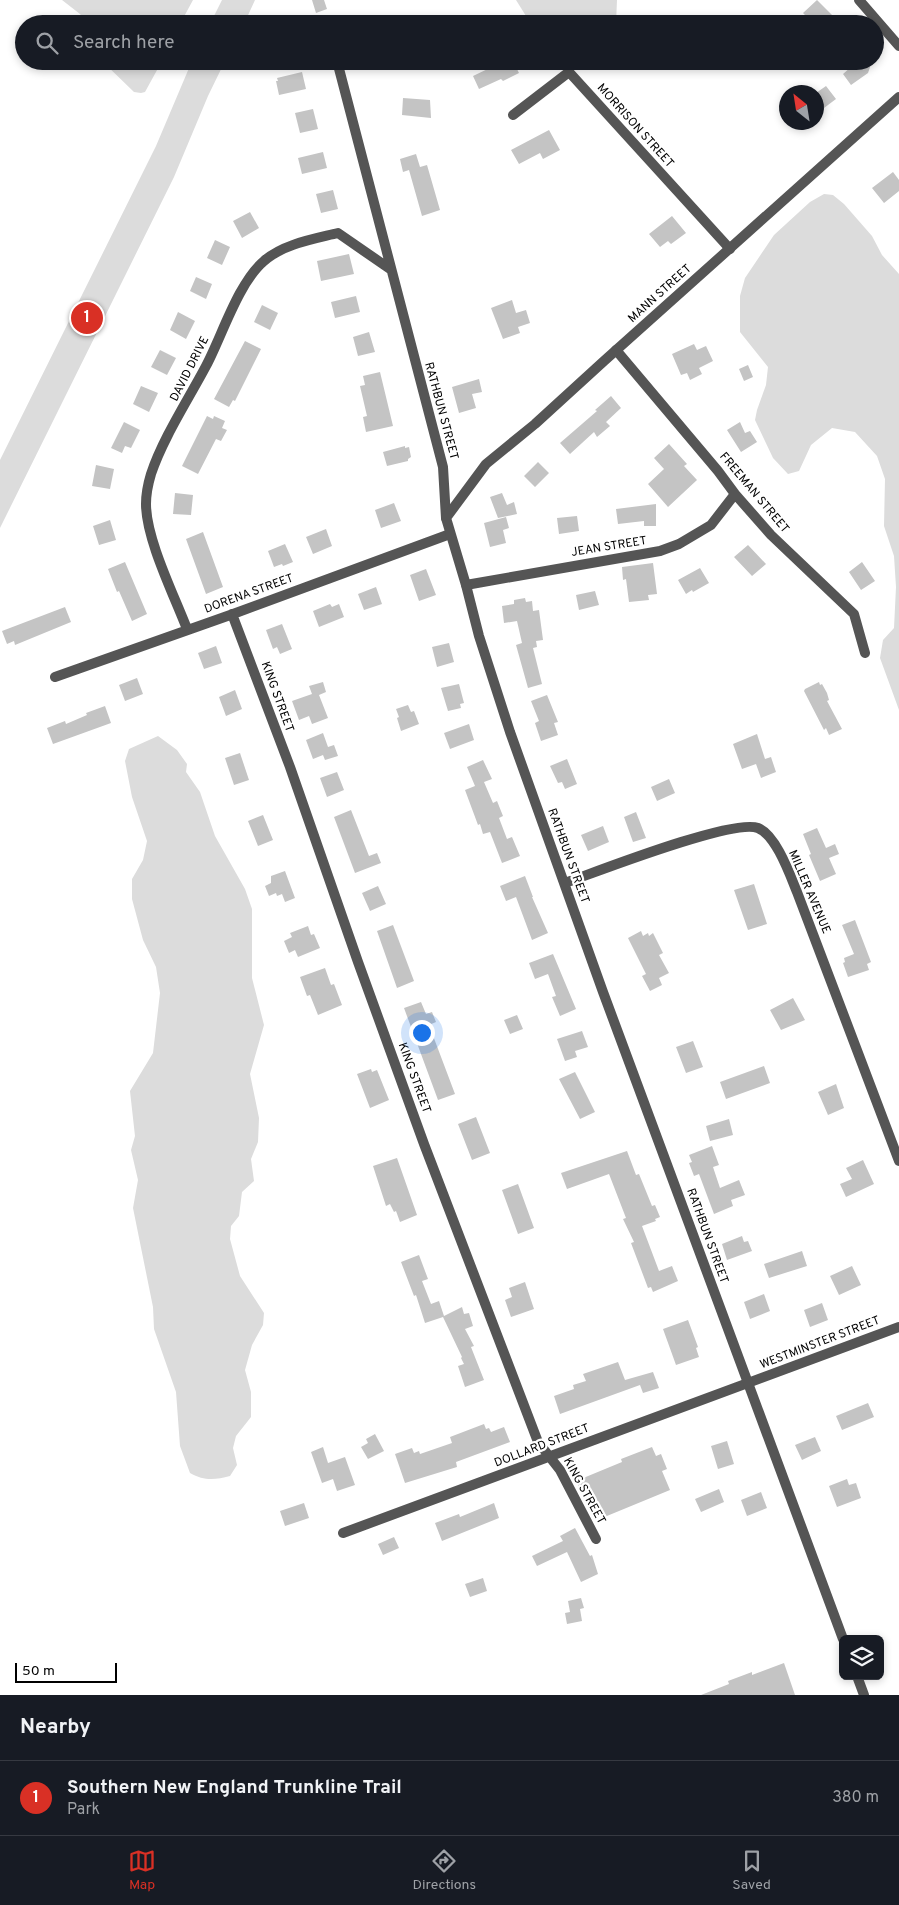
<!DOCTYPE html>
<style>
body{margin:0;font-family:Overpass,sans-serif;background:#20242c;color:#f1f3f6}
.controls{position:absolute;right:15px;bottom:15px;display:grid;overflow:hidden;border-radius:8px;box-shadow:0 2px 8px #0003}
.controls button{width:45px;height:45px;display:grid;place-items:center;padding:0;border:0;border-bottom:1px solid #363941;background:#171b24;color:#f1f3f6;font:25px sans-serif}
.compass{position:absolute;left:779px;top:85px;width:45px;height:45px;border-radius:50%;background:#171b24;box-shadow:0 2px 8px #0003;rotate:330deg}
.scale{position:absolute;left:15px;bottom:12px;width:102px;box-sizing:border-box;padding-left:5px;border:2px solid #000;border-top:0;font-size:14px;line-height:18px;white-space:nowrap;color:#000;-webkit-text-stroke:4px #fff;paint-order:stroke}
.you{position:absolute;left:421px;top:1032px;width:18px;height:18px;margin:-12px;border:4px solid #fff;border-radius:50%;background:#1a73e8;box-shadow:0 0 0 8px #1a73e833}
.badge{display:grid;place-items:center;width:32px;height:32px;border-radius:50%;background:#d93025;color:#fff;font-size:16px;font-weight:700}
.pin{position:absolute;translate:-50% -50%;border:2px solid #fff;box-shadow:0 1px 5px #0006}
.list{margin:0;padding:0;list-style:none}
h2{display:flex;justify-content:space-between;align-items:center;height:65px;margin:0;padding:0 20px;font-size:21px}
h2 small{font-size:16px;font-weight:400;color:#9ea1a6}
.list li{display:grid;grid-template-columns:32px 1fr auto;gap:15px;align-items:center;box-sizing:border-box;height:75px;padding:0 20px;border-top:1px solid #363941}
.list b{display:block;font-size:19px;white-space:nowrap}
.list p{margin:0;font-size:16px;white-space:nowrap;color:#9ea1a6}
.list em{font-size:16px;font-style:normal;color:#9ea1a6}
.icon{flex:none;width:28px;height:28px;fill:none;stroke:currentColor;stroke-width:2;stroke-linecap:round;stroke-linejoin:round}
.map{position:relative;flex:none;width:899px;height:1695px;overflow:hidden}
.search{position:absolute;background:#171b24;box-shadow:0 2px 8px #0003;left:15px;right:15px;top:15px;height:55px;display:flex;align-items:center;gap:12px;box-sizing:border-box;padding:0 18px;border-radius:28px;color:#9ea1a6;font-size:19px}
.sheet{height:140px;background:#171b24}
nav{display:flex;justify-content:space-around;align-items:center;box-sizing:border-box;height:70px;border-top:1px solid #363941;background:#171b24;font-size:14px;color:#9ea1a6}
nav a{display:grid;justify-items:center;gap:2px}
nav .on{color:#d93025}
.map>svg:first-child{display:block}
.green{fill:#dcdcdc}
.building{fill:#c4c4c4}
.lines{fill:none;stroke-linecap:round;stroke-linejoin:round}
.minor{stroke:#555;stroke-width:10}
.tertiary{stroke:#555;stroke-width:10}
.labels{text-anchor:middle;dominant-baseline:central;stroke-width:4.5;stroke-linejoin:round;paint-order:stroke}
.street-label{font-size:12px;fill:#000;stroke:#fff}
</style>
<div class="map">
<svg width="899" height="1695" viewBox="0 0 899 1695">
<rect width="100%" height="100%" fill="#fff"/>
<path class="green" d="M 62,0 L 193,0 L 180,24 L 87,24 L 80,14 Z
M 222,0 L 255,0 L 244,24 L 210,24 Z
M 516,0 L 617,0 L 616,24 L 531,24 Z
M 102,61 L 162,61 L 145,92 L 141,93 L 134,92 Z
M 192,61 L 225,61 L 208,96 L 174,177 L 0,528 L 0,460 L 156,146 Z
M 575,61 L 604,61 C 592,69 588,67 575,61 Z
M 824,194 L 833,195 L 844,204 L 872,236 L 882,255 L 899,274 L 899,710 L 880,658 L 883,640 L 894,628 L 896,587 L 894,556 L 884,526 L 885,479 L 877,456 L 855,432 L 832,428 L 811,445 L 799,471 L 788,474 L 773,458 L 755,420 L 757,410 L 766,385 L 768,367 L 740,332 L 740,296 L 745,278 L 774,235 L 810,202 Z
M 158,736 L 177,750 L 187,764 L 186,772 L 200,792 L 215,836 L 245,889 L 252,909 L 252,978 L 264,1025 L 250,1074 L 259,1118 L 258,1142 L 251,1159 L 254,1181 L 242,1192 L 239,1216 L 231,1226 L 230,1239 L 240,1276 L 264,1313 L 263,1325 L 252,1345 L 245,1370 L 251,1392 L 251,1417 L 236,1436 L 233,1448 L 237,1465 L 230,1476 C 215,1480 204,1481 190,1473 L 180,1446 L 176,1392 L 154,1329 L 153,1307 L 133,1208 L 138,1180 L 131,1150 L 135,1136 L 130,1091 L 153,1053 L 160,993 L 156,967 L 143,940 L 132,899 L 132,879 L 143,860 L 147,841 L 132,797 L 125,761 L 129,749 Z"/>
<path class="building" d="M 312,0 L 324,0 L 327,9 L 316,13 Z
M 817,0 L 835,18 L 829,24 L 797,24 L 806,16 L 803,13 Z
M 494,61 L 513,61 L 519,73 L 503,81 L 501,79 L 479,89 L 473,76 L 496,65 Z
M 853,61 L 872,61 L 868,73 L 851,85 L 843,74 L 851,67 Z
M 302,72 L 306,89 L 279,95 L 276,81 L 278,81 L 277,78 Z
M 826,86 L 836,99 L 816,114 L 816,93 Z
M 403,98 L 430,100 L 431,118 L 402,115 Z
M 313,109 L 318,129 L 300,133 L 295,113 Z
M 549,130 L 560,150 L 543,159 L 540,153 L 519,164 L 511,150 Z
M 323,152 L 327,168 L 302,174 L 298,158 Z
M 416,154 L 420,167 L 427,165 L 440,210 L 422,216 L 409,170 L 403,172 L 400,159 Z
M 893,172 L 899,180 L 899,191 L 884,203 L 872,188 Z
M 333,190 L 338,209 L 321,213 L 316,194 Z
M 250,212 L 259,228 L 242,238 L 233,221 Z
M 672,216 L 686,233 L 671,244 L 668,241 L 660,247 L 649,234 Z
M 215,240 L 230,247 L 222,265 L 207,258 Z
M 349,254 L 354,274 L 321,281 L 317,261 Z
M 196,277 L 212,284 L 206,299 L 190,291 Z
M 356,296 L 360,312 L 335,318 L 331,302 Z
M 512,300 L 516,313 L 526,310 L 530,323 L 518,327 L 520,333 L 503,339 L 491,308 Z
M 262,305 L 278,313 L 270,330 L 254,322 Z
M 178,312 L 195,321 L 186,339 L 170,330 Z
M 369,332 L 375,352 L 358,356 L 353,337 Z
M 245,341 L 261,349 L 235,401 L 233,400 L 229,407 L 214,399 Z
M 694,344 L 697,350 L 706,346 L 713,361 L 699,368 L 702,374 L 690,380 L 687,373 L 681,375 L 672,354 Z
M 160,350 L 176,358 L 167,375 L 151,367 Z
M 748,365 L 753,377 L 744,381 L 739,369 Z
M 380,372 L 393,426 L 366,432 L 363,417 L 367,416 L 360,386 L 365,385 L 363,376 Z
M 479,379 L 482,392 L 472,394 L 476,408 L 459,413 L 452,387 Z
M 141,386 L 158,393 L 149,412 L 133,404 Z
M 611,396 L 621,408 L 606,422 L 610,426 L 597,437 L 594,432 L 570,454 L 560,443 L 597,411 L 595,410 Z
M 207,416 L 213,419 L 214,416 L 225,421 L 222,428 L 227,430 L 221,441 L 216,439 L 198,474 L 182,466 Z
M 124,422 L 140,430 L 131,448 L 125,446 L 122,453 L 111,448 Z
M 740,422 L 745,433 L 750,431 L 757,442 L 741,452 L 727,430 Z
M 669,444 L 687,464 L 684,466 L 697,480 L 668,507 L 648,484 L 664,469 L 654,458 Z
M 405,446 L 405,448 L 409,447 L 411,457 L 408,459 L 408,461 L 387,466 L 383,452 Z
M 538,462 L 549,473 L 535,487 L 524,476 Z
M 96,465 L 114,469 L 110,489 L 92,486 Z
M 175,493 L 193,495 L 191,515 L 173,514 Z
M 502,493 L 507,505 L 514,502 L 517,514 L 498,518 L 490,497 Z
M 394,503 L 401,521 L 381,528 L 375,510 Z
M 656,504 L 656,526 L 644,526 L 644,521 L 618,524 L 616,509 Z
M 577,516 L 579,531 L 559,534 L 557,518 Z
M 506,517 L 509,528 L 503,530 L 506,543 L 490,547 L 484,523 Z
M 110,520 L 116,540 L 99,545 L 93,526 Z
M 326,529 L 332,546 L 313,554 L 306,537 Z
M 203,532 L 223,587 L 206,594 L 186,539 Z
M 285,544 L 293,562 L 283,566 L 282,564 L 274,567 L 268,551 Z
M 748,545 L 766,564 L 752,576 L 734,557 Z
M 125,562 L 147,614 L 132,621 L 119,591 L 117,592 L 108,569 Z
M 862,562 L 875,581 L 861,590 L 849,572 Z
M 653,563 L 657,594 L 648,595 L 649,600 L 629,602 L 626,579 L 623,580 L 622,567 Z
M 700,568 L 709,583 L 693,592 L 692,590 L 686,594 L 678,580 Z
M 426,569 L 436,595 L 419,601 L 410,575 Z
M 376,587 L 382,604 L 364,610 L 358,594 Z
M 595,591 L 599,605 L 579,610 L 576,595 Z
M 525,598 L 526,602 L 532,601 L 533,611 L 539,610 L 543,640 L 536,641 L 537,647 L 533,648 L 542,684 L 528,688 L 516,645 L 522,643 L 517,621 L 504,623 L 502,606 L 514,604 L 514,600 Z
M 330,604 L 332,607 L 339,604 L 344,617 L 319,627 L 313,611 Z
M 65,607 L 71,622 L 15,645 L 14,641 L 7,644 L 2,631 Z
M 282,624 L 292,649 L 280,654 L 277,647 L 273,649 L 266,630 Z
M 449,643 L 454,662 L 437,667 L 432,647 Z
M 216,646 L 222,663 L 204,669 L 198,653 Z
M 137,678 L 143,694 L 125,701 L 119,685 Z
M 323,682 L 326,692 L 319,695 L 328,718 L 312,724 L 309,716 L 299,720 L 292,701 L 312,694 L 309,686 Z
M 819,682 L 820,685 L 822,684 L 827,693 L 829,700 L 827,701 L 842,729 L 829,735 L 826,728 L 824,730 L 804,691 L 805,689 Z
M 459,684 L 464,703 L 460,704 L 461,708 L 448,711 L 441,688 Z
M 235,690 L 242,709 L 226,716 L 219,697 Z
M 547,695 L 558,722 L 554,723 L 558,735 L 541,741 L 535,723 L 539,721 L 531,701 Z
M 408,705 L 411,712 L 414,711 L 419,724 L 401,731 L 397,718 L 399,717 L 396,709 Z
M 105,706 L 111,723 L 53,744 L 47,728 L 65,721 L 66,724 L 87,715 L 86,713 Z
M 469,724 L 474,740 L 450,749 L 444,733 Z
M 323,733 L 328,747 L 334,745 L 338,756 L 325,760 L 323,755 L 313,759 L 306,740 Z
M 757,734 L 765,759 L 771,757 L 776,772 L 761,778 L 756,764 L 742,769 L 733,744 Z
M 240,753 L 249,780 L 234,785 L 225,758 Z
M 567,759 L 577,784 L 565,789 L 562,782 L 558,783 L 550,766 Z
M 483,760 L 492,779 L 484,782 L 493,803 L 497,801 L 503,816 L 499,818 L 507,839 L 512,837 L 520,856 L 502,863 L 490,832 L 483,834 L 480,824 L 478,825 L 465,790 L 475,786 L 467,767 Z
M 337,772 L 344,790 L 327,797 L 320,778 Z
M 669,779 L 675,793 L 657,801 L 651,787 Z
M 351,810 L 369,856 L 377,853 L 381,863 L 355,873 L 334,817 Z
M 636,812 L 646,838 L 633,842 L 624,817 Z
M 263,815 L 273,840 L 258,846 L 248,821 Z
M 603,826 L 609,842 L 588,851 L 581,835 Z
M 817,828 L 826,848 L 835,844 L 839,854 L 829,858 L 836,874 L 820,881 L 809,855 L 811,854 L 803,834 Z
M 285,871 L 295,898 L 285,902 L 282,894 L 277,896 L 276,893 L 269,896 L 265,886 L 271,883 L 271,876 Z
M 525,876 L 533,897 L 532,897 L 548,933 L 532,940 L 516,897 L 506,901 L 500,886 Z
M 754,884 L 767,924 L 748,930 L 734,890 Z
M 378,886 L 386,904 L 370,911 L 362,893 Z
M 855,920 L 871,962 L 867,964 L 869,970 L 848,977 L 843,963 L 845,962 L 844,958 L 854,954 L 842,925 Z
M 393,925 L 414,981 L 397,988 L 377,931 Z
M 308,926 L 311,935 L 314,934 L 320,948 L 298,957 L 295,950 L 289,953 L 284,941 L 292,937 L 290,933 Z
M 641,931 L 643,936 L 648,933 L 649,936 L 653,933 L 663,953 L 659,955 L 669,973 L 659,978 L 662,985 L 650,991 L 642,976 L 646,974 L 628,938 Z
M 553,954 L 576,1009 L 560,1016 L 552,997 L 556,996 L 548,974 L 535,979 L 529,963 Z
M 325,968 L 331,985 L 334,984 L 342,1005 L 318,1015 L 310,995 L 307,996 L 300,977 Z
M 793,998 L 805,1020 L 781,1030 L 770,1010 Z
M 421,1002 L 426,1014 L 432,1012 L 436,1022 L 429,1025 L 455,1094 L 438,1100 L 404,1008 Z
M 517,1015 L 523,1029 L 510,1034 L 504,1020 Z
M 582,1031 L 588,1047 L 575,1051 L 577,1057 L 565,1061 L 557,1039 Z
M 693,1041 L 703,1067 L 686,1073 L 676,1047 Z
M 764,1066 L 770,1083 L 726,1099 L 720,1082 Z
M 371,1069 L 372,1072 L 377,1070 L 389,1100 L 370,1108 L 357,1074 Z
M 575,1072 L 595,1112 L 580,1119 L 559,1079 Z
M 836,1084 L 844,1108 L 828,1115 L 818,1092 Z
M 476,1117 L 490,1153 L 472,1160 L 458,1124 Z
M 729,1119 L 733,1135 L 710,1141 L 706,1126 Z
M 712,1146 L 719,1165 L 713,1167 L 720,1188 L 739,1180 L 745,1195 L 731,1200 L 733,1206 L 714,1214 L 699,1174 L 694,1176 L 689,1163 L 692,1162 L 689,1155 Z
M 627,1151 L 636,1175 L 639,1174 L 652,1206 L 655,1205 L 660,1217 L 655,1219 L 656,1221 L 642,1226 L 659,1271 L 672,1266 L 678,1281 L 653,1292 L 651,1287 L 648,1288 L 631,1243 L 634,1242 L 623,1219 L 626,1218 L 609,1174 L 567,1189 L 561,1173 Z
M 397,1158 L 417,1215 L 400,1222 L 396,1211 L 394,1212 L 390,1204 L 386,1206 L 373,1166 Z
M 863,1160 L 874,1184 L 846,1197 L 840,1184 L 852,1179 L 846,1168 Z
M 518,1184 L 534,1228 L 518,1234 L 502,1190 Z
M 742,1236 L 744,1242 L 748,1241 L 752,1251 L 727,1260 L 722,1244 Z
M 802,1251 L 807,1266 L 769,1278 L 764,1264 Z
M 419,1255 L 428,1279 L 422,1281 L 431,1304 L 439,1301 L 444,1316 L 462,1307 L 464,1314 L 469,1313 L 473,1326 L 465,1329 L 474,1346 L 471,1347 L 484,1380 L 465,1387 L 458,1366 L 464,1364 L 461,1358 L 462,1357 L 443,1317 L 425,1323 L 416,1295 L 414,1296 L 401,1262 Z
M 852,1266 L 861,1285 L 839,1295 L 830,1276 Z
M 525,1282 L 534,1309 L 511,1317 L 505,1300 L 512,1297 L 509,1288 Z
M 764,1294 L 770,1311 L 750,1319 L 744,1302 Z
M 822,1303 L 828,1320 L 810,1327 L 804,1310 Z
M 688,1320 L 698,1347 L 696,1348 L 699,1357 L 676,1365 L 663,1329 Z
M 618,1362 L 625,1380 L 653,1372 L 659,1388 L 643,1393 L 640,1385 L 560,1414 L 554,1396 L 574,1389 L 573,1385 L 586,1381 L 583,1374 Z
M 868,1403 L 874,1417 L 842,1430 L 836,1416 Z
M 484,1424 L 486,1429 L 489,1428 L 491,1432 L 504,1427 L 510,1442 L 456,1462 L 457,1467 L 405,1483 L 395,1454 L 412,1448 L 414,1453 L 419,1451 L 420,1454 L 452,1443 L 450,1437 Z
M 375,1434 L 384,1451 L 368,1459 L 361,1447 L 368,1443 L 366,1439 Z
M 815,1437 L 821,1451 L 802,1460 L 795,1445 Z
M 727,1441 L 734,1464 L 718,1469 L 711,1446 Z
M 323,1447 L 328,1463 L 345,1457 L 355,1485 L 337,1491 L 333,1479 L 322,1483 L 311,1452 Z
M 652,1447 L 656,1456 L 661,1454 L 667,1469 L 662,1471 L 670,1490 L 602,1518 L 592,1493 L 583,1496 L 576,1481 L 622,1462 L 621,1459 Z
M 847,1479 L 849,1485 L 856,1483 L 861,1498 L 837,1507 L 829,1486 Z
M 719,1489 L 724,1502 L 701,1512 L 695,1499 Z
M 761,1492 L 767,1508 L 747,1516 L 741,1500 Z
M 304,1503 L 309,1518 L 285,1526 L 280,1511 Z
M 494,1503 L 499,1518 L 442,1541 L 435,1523 L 459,1514 L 460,1517 Z
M 575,1528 L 590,1556 L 592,1555 L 598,1574 L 581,1582 L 567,1552 L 537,1566 L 532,1556 L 563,1541 L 560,1536 Z
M 394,1537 L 399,1548 L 383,1555 L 378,1544 Z
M 483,1578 L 487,1591 L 470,1597 L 465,1584 Z
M 581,1598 L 584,1608 L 580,1609 L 582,1621 L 567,1624 L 565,1613 L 570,1612 L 568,1601 Z
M 784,1663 L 795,1695 L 701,1695 L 729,1684 L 728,1681 L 752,1672 L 752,1675 Z"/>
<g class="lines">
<path class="minor" d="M 859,0 L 899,46
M 337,61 L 443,467 L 446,518
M 513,115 L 569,72 L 730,249
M 616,350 L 718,471 L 735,494 L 771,535 L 854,614 L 865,653
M 466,585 L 660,551 L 679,544 L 711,525 L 735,494
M 232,614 L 290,767 L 358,962 L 424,1144 L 538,1442 L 560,1470 L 596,1539
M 187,629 C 174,595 146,539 146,504 C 146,493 148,484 151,474 C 163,438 188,400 206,366 C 222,336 238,283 264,261 C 283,244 314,239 338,233 L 390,269
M 55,677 L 233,614 L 450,534
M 565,883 C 596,872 733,818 758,828 C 776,835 790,875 797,892 L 899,1161
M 343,1533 L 899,1327"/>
<path class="tertiary" d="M 843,1639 L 603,992 L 510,732 L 479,636 L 466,585 L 446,518 L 486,464 L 535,424 L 604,361 L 899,97
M 857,1676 L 864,1695"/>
</g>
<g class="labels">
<g class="street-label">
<text transform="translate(635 126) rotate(48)">MORRISON STREET</text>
<text transform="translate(660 294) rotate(-42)">MANN STREET</text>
<text transform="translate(190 369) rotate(-63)">DAVID DRIVE</text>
<text transform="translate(441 411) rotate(75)">RATHBUN STREET</text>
<text transform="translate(754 493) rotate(50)">FREEMAN STREET</text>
<text transform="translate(609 547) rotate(-9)">JEAN STREET</text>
<text transform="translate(249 594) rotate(-20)">DORENA STREET</text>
<text transform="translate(277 697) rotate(70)">KING STREET</text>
<text transform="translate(568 856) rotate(70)">RATHBUN STREET</text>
<text transform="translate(809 892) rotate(67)">MILLER AVENUE</text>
<text transform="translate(414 1078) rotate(70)">KING STREET</text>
<text transform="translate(707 1236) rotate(70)">RATHBUN STREET</text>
<text transform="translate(820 1343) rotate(-21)">WESTMINSTER STREET</text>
<text transform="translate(542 1446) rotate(-21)">DOLLARD STREET</text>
<text transform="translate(584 1491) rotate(61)">KING STREET</text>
</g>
</g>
</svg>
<div class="controls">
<button><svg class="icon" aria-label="layers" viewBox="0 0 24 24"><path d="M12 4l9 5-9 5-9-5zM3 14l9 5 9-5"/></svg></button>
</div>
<svg class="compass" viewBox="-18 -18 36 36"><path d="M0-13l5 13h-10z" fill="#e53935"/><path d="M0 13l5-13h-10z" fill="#9ea1a6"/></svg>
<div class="scale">50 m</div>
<div class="you"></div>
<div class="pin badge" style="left:87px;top:318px">1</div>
<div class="search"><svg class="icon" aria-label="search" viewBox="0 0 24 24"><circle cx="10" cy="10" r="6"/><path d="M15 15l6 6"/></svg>Search here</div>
</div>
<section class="sheet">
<h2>Nearby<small></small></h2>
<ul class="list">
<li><span class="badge">1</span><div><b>Southern New England Trunkline Trail</b><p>Park</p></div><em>380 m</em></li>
</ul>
</section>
<nav>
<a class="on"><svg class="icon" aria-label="map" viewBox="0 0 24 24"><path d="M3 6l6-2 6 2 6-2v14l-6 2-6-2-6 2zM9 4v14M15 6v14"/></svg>Map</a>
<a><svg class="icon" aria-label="directions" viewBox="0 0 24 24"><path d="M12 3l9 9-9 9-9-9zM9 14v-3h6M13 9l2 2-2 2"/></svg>Directions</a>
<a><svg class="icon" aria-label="saved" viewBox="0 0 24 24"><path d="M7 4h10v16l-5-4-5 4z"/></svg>Saved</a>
</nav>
